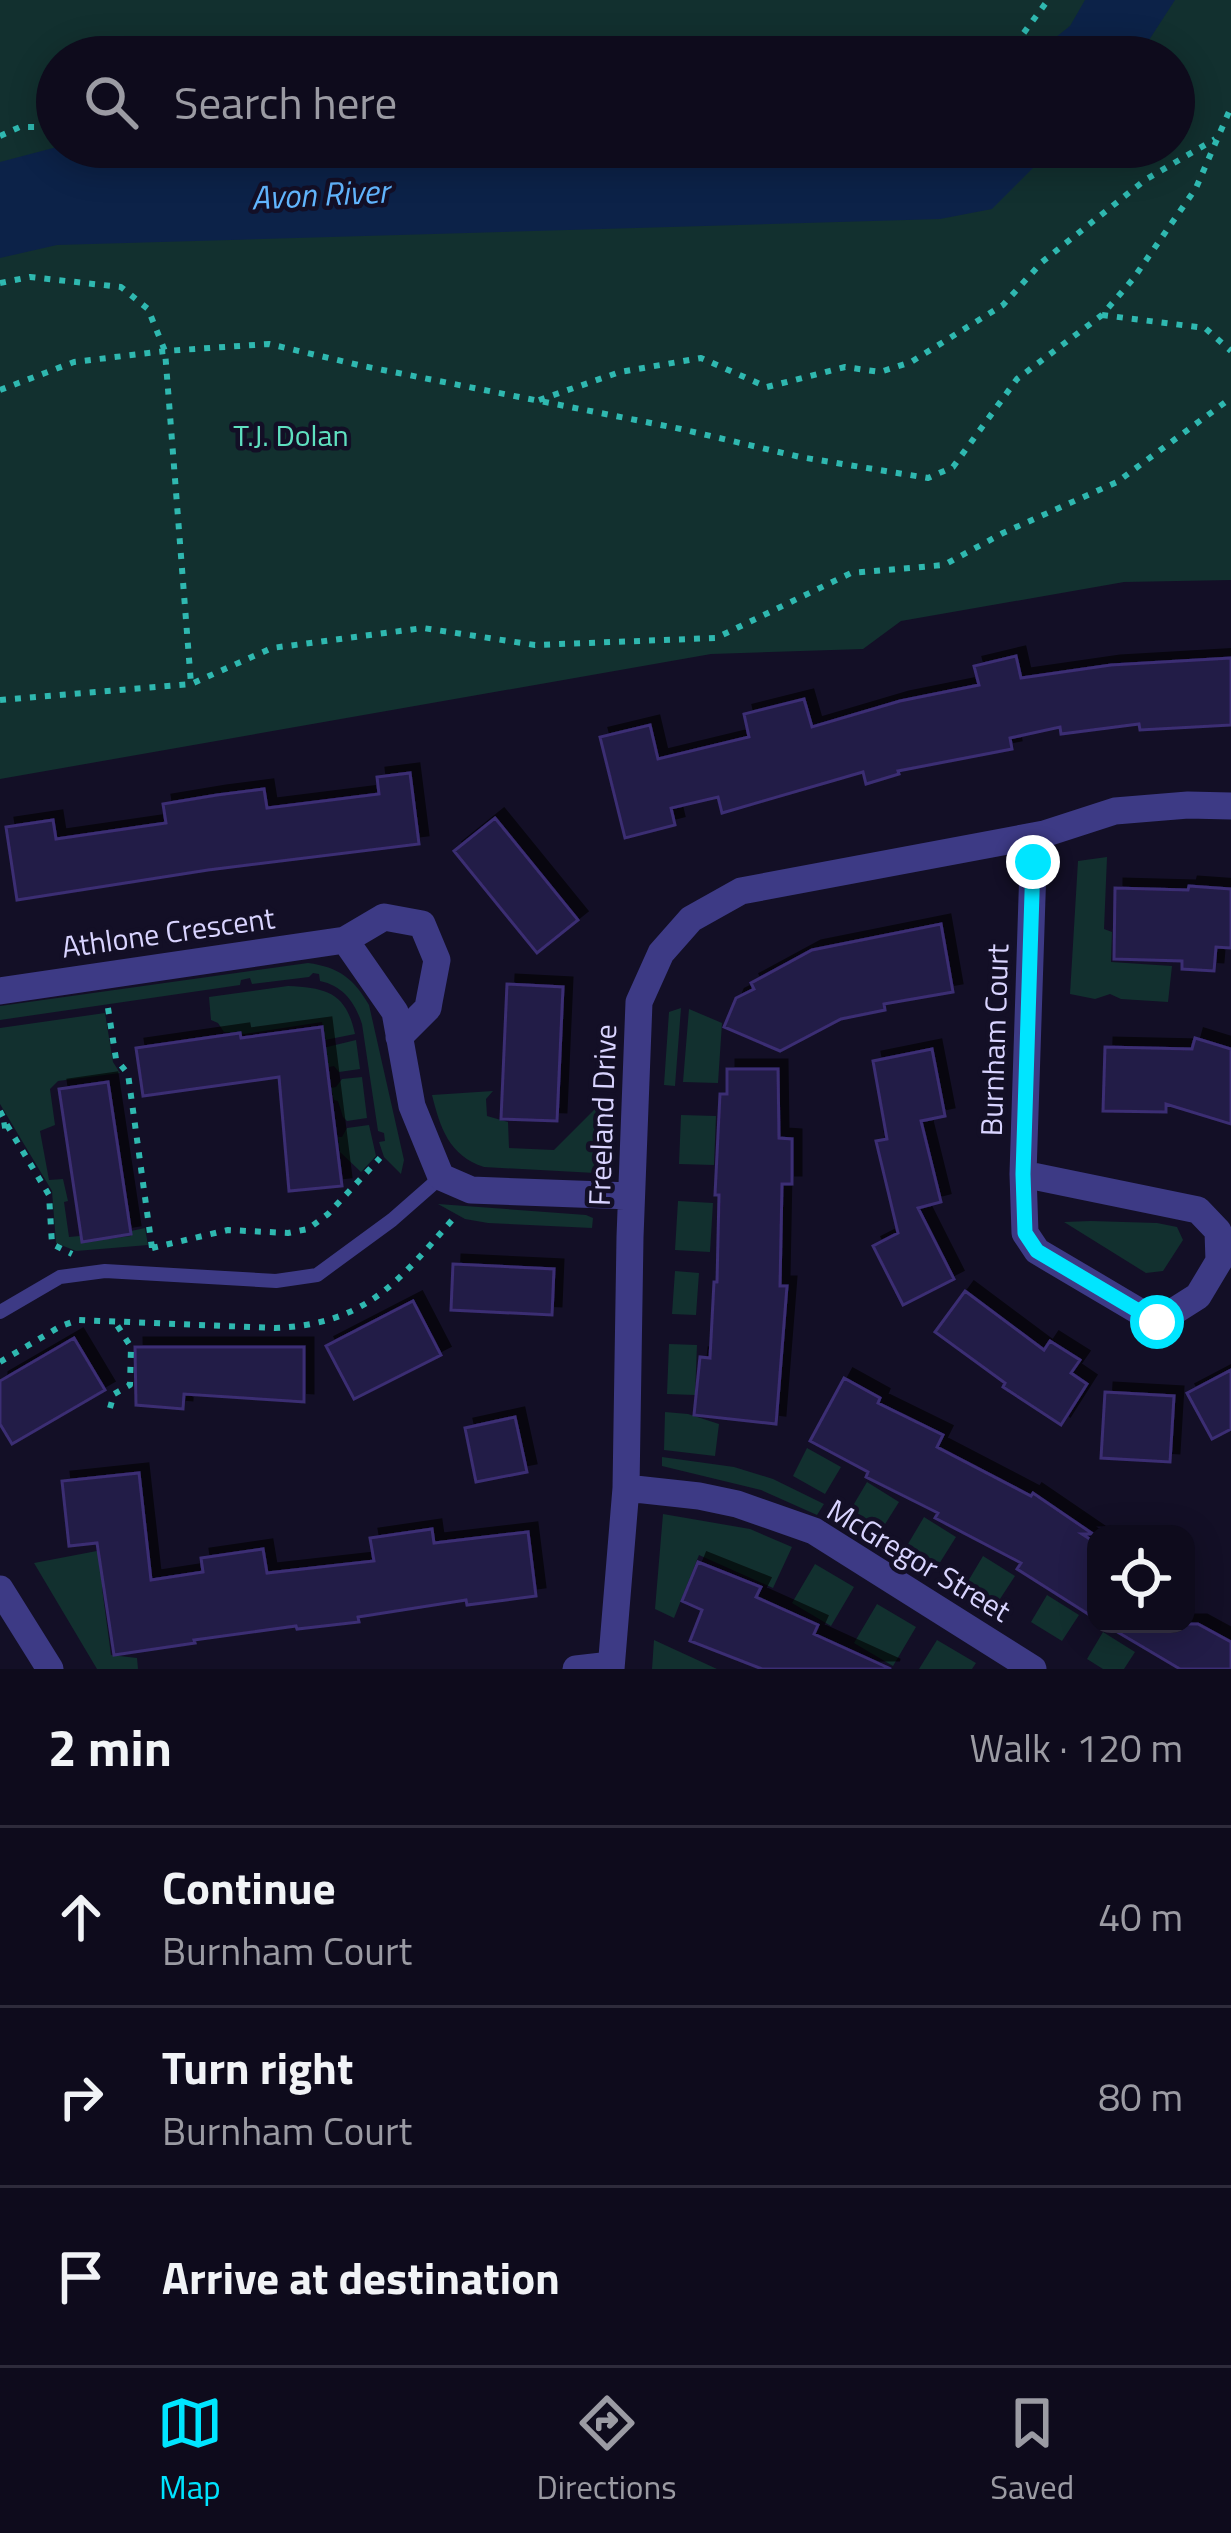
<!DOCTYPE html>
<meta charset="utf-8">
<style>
body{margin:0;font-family:"Titillium Web",sans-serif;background:#171425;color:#f1f3f6}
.controls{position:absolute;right:36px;bottom:36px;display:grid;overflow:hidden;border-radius:24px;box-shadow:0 6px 30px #0003}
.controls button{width:108px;height:108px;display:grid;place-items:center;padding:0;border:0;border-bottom:3px solid #2e2b3b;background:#0e0b1c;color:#f1f3f6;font:60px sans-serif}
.stop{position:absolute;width:36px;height:36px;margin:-27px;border:9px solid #00e5ff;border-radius:50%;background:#fff}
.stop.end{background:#00e5ff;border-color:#fff;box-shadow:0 3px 12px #0008}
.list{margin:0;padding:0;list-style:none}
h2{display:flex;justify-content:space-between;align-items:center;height:156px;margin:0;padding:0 48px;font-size:51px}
h2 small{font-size:39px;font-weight:400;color:#9b9ba3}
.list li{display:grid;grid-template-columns:78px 1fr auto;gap:36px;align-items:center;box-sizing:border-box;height:180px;padding:0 48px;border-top:3px solid #2e2b3b}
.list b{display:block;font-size:45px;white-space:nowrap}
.list p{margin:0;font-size:39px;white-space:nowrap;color:#9b9ba3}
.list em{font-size:39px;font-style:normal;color:#9b9ba3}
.icon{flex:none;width:66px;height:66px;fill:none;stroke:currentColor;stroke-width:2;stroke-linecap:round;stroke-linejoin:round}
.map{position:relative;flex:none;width:1231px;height:1669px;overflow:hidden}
.search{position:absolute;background:#0e0b1c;box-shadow:0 6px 30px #0003;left:36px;right:36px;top:36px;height:132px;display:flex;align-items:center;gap:30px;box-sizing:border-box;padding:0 42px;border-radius:66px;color:#9b9ba3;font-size:45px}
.sheet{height:696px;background:#0e0b1c}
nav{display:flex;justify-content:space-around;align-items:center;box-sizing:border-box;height:168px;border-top:3px solid #2e2b3b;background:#0e0b1c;font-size:33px;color:#9b9ba3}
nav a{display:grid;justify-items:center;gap:6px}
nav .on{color:#00e5ff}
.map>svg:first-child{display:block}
.green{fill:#12302f;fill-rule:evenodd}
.water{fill:#0c2248}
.building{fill:#241b47;stroke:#3b2d73;stroke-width:3;filter:url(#shadow)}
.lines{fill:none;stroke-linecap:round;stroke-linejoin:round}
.path{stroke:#2fb8b0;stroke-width:6;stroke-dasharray:6 9;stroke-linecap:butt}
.lane{stroke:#3d3a85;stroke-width:14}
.street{stroke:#3d3a85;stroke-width:27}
.route{stroke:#00e5ff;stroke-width:15}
.labels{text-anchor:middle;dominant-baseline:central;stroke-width:9;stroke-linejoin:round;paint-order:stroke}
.park-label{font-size:30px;fill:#5fe0c0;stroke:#130f26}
.street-label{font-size:30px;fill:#d9d4ff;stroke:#130f26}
.water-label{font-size:33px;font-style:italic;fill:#62b6ff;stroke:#130f26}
</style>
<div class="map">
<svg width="1231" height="1669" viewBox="0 0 1231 1669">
<defs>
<filter id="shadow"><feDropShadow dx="9" dy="-9" stdDeviation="0" flood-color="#0009"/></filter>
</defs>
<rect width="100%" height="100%" fill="#130f26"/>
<path class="green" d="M 0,0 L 1231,0 L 1231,580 L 1124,582 L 901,621 L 863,649 L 711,654 L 0,779 ZM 57,57 L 1174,57 L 1174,147 L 57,147 Z
M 1107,857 L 1104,929 L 1112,932 L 1111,962 L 1172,966 L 1168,1002 L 1121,999 L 1110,994 L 1095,999 L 1070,994 L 1078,861 Z
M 308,963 C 339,967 354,979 369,1005 L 404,1160 L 401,1174 L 384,1157 L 379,1142 L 385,1141 L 384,1133 L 378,1131 L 362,1024 C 355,1002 343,986 320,981 L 319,974 L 313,973 L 309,977 L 252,984 L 250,978 L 241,980 L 240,985 L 0,1020 L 0,1006 Z
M 288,986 C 328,988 346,993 355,1034 L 325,1040 L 322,1022 L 244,1034 L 224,1032 L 218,1023 L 211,1020 L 209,997 Z
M 681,1008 L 675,1086 L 664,1085 L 669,1012 Z
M 689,1009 L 722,1023 L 718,1083 L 683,1082 Z
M 105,1013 L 113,1062 L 120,1073 L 58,1081 L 50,1089 L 55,1125 L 40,1131 L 49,1180 L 63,1179 L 68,1201 L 64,1202 L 69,1237 L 80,1236 L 83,1242 L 131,1236 L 131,1231 L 145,1228 L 148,1245 L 76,1251 L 56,1243 L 52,1191 L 0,1104 L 0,1028 Z
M 356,1040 L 360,1069 L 339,1072 L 334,1066 L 329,1067 L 323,1048 Z
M 362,1077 L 367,1118 L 347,1121 L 343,1117 L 338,1101 L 334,1100 L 331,1088 L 336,1087 L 342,1079 Z
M 493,1091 L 486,1099 L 487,1116 L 508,1122 L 509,1148 L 554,1150 L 595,1109 L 598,1110 L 595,1173 L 484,1167 C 449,1156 440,1127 432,1095 Z
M 681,1115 L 716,1116 L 714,1165 L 679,1164 Z
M 369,1125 L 376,1156 L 361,1172 L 340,1152 L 338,1137 L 342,1137 L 347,1128 Z
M 678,1201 L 713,1203 L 710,1252 L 675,1250 Z
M 438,1204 L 586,1215 L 593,1218 L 592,1228 L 488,1223 L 465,1219 Z
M 1091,1221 L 1157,1223 L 1177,1227 L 1183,1240 L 1163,1271 L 1146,1273 L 1064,1222 Z
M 675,1271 L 699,1273 L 696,1315 L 672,1314 Z
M 669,1344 L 697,1345 L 695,1395 L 667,1394 Z
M 665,1412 L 688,1414 L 719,1424 L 715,1456 L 664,1450 Z
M 807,1448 L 841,1467 L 825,1494 L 793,1476 Z
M 662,1457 L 734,1467 L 773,1479 L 824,1504 L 817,1515 L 761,1490 L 662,1466 Z
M 867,1482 L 899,1502 L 882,1529 L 851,1509 Z
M 663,1514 L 750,1529 L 792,1547 L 773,1588 L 699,1555 L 674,1618 L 655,1609 Z
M 924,1517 L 956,1537 L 939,1564 L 908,1544 Z
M 123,1546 L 102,1588 L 111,1655 L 137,1658 L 138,1669 L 97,1669 L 34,1563 Z
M 983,1556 L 1015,1576 L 998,1602 L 967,1583 Z
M 815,1564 L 854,1587 L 831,1626 L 792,1603 Z
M 1047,1595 L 1079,1615 L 1062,1641 L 1031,1622 Z
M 877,1604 L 916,1627 L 893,1666 L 854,1643 Z
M 1103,1632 L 1135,1652 L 1124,1669 L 1103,1669 L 1087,1659 Z
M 654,1640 L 717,1669 L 652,1669 Z
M 937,1640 L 976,1663 L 972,1669 L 919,1669 Z"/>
<path class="water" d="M 1085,0 L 1175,0 L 1138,57 L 1031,57 L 1070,26 Z
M 57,147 L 456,166 L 881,157 L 913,147 L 1054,147 L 992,209 L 940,219 L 57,245 L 0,258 L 0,162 Z"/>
<path class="building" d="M 1016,656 L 1021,678 L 1111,665 L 1231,658 L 1231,725 L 1140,730 L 1139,724 L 1061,734 L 1060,727 L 1010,738 L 1012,749 L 898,771 L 899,774 L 866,784 L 863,772 L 722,813 L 718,797 L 671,808 L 675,825 L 625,838 L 600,737 L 650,725 L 658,759 L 749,737 L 744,714 L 804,699 L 812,727 L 900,701 L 979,685 L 974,666 Z
M 410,773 L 419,844 L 208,870 L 17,900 L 6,827 L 53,820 L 56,839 L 166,823 L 163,804 L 217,795 L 264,789 L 267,808 L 379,794 L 377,777 Z
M 495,818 L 578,920 L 537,953 L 454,851 Z
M 1189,886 L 1231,889 L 1231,948 L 1216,947 L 1214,971 L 1182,969 L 1182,961 L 1114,959 L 1115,888 L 1188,890 Z
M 941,924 L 953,992 L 884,1004 L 885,1010 L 841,1019 L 780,1051 L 724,1027 L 736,998 L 754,989 L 751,983 L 812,950 Z
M 507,984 L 563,987 L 557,1121 L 501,1119 Z
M 322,1027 L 342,1186 L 289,1191 L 279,1077 L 143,1096 L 136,1048 L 240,1033 L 241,1038 Z
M 1195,1038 L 1231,1049 L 1231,1124 L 1166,1104 L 1166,1112 L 1103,1111 L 1105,1047 L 1192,1049 Z
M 932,1049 L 945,1116 L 921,1121 L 941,1202 L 918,1208 L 954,1279 L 903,1305 L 873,1246 L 898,1233 L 876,1141 L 887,1139 L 873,1061 Z
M 727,1069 L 778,1069 L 779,1138 L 792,1139 L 792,1184 L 782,1184 L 780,1286 L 787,1286 L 776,1424 L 694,1415 L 700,1357 L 710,1358 L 714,1282 L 717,1282 L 719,1195 L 715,1195 L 720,1094 L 727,1094 Z
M 108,1082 L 131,1234 L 82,1242 L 59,1089 Z
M 453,1264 L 554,1269 L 552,1315 L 451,1310 Z
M 965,1291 L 1044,1350 L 1050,1341 L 1080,1360 L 1071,1373 L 1087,1384 L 1061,1425 L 1003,1387 L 1005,1383 L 935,1332 Z
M 413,1301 L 441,1355 L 354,1399 L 326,1346 Z
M 74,1338 L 105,1390 L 12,1444 L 0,1424 L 0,1381 Z
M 135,1347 L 304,1347 L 304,1402 L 184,1394 L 183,1409 L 136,1405 Z
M 1231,1370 L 1231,1429 L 1212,1439 L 1187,1393 Z
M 844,1378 L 880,1398 L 878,1403 L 943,1435 L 937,1447 L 1031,1496 L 1033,1493 L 1093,1534 L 1082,1534 L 1096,1543 L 1096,1619 L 1017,1569 L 1021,1563 L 935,1518 L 938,1513 L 866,1477 L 868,1472 L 810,1441 Z
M 1105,1392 L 1174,1396 L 1170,1462 L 1101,1458 Z
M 515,1417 L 527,1472 L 476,1482 L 465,1428 Z
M 139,1473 L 151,1580 L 203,1572 L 201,1558 L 263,1549 L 267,1573 L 374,1561 L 370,1538 L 432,1529 L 434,1543 L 528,1532 L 536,1596 L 467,1605 L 466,1600 L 358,1617 L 359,1622 L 297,1629 L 296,1626 L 194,1640 L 195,1643 L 114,1655 L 97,1543 L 69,1546 L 62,1481 Z
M 698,1562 L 761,1587 L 756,1597 L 818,1625 L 814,1634 L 891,1669 L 762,1669 L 690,1641 L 702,1610 L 682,1601 Z
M 1104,1624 L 1198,1624 L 1231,1642 L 1231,1669 L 1180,1669 Z"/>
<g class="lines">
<path class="path" d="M 1006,57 L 1048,0
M 0,136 L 20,127 L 57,127
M 0,283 L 30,277 L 121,287 L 148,309 L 165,351 L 191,684
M 1102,315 L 1205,328 L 1231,351
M 0,390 L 74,362 L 165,351 L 269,344 L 363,366 L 681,429 L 800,457 L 928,478 L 953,467 L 1017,379 L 1102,315 L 1133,279 L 1196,188 L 1231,107
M 539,400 L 620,372 L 701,358 L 767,387 L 845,367 L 880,372 L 911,362 L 1003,305 L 1042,262 L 1145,180 L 1215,139
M 0,700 L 191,684 L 272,648 L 423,628 L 535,645 L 716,638 L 851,573 L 944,565 L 1003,533 L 1117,482 L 1231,398
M 108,1008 L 116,1059 L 128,1074 L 152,1248 L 145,1249
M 0,1111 L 7,1125 L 0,1126
M 7,1125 L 49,1195 L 52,1244 L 72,1254
M 152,1248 L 228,1230 L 288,1233 L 308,1229 L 328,1214 L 380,1158
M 0,1362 L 61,1326 L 78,1320 L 275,1328 C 366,1324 397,1283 453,1219
M 110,1408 L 114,1394 L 130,1385 L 131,1347 L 115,1322"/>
<path class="lane" d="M 0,1312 L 60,1277 L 105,1271 L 276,1281 L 317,1275 L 392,1220 L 441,1177"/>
<path class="street" d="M 345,940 L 384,917 L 422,924 L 437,960 L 429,1002 L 428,1008 L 399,1037
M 0,991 L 345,940 L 395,1012 L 412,1106 L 441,1177 L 471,1190 L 631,1196
M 1023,1174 L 1198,1210 L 1218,1231 L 1219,1261 L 1198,1296 L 1157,1322 L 1037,1251 L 1025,1233 L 1023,1174 L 1034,836
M 626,1488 L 699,1496 L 737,1504 L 814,1531 L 1033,1669
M 0,1589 L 50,1669
M 576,1669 L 611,1665
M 611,1669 L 626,1488 L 630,1237 L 639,1002 L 661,953 L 691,919 L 741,891 L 1044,834 L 1115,811 L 1188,805 L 1231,806"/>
</g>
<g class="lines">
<path class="route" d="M 1033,862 L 1023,1174 L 1025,1233 L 1037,1251 L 1157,1322"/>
</g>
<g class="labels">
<g class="park-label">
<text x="291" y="435">T.J. Dolan</text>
</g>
<g class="street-label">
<text transform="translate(168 932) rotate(-8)">Athlone Crescent</text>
<text transform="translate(994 1040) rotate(-88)">Burnham Court</text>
<text transform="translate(602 1115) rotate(-88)">Freeland Drive</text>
<text transform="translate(919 1560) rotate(31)">McGregor Street</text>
</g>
<g class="water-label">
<text transform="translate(320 194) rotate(-3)">Avon River</text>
</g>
</g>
</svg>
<div class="controls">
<button><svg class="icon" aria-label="locate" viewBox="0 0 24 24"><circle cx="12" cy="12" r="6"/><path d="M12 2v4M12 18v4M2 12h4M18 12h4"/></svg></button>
</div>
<div class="stop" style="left:1157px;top:1322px"></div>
<div class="stop end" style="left:1033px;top:862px"></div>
<div class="search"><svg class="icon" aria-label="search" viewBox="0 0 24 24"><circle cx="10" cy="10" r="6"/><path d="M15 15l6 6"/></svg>Search here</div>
</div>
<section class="sheet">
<h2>2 min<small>Walk · 120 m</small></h2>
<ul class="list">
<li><svg class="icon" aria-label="ahead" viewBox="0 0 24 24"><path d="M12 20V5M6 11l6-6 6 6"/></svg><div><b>Continue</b><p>Burnham Court</p></div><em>40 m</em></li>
<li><svg class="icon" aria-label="right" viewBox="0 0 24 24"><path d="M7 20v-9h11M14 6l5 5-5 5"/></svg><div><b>Turn right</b><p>Burnham Court</p></div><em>80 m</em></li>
<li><svg class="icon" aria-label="arrive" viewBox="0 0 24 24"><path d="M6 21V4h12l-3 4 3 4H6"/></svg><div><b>Arrive at destination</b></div></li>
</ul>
</section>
<nav>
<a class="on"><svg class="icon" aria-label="map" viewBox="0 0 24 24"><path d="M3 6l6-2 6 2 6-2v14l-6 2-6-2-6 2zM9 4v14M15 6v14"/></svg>Map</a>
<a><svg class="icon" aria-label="directions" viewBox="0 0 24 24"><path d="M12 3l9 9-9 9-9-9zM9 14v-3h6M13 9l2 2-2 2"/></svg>Directions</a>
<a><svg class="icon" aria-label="saved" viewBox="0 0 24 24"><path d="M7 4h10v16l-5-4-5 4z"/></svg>Saved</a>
</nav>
